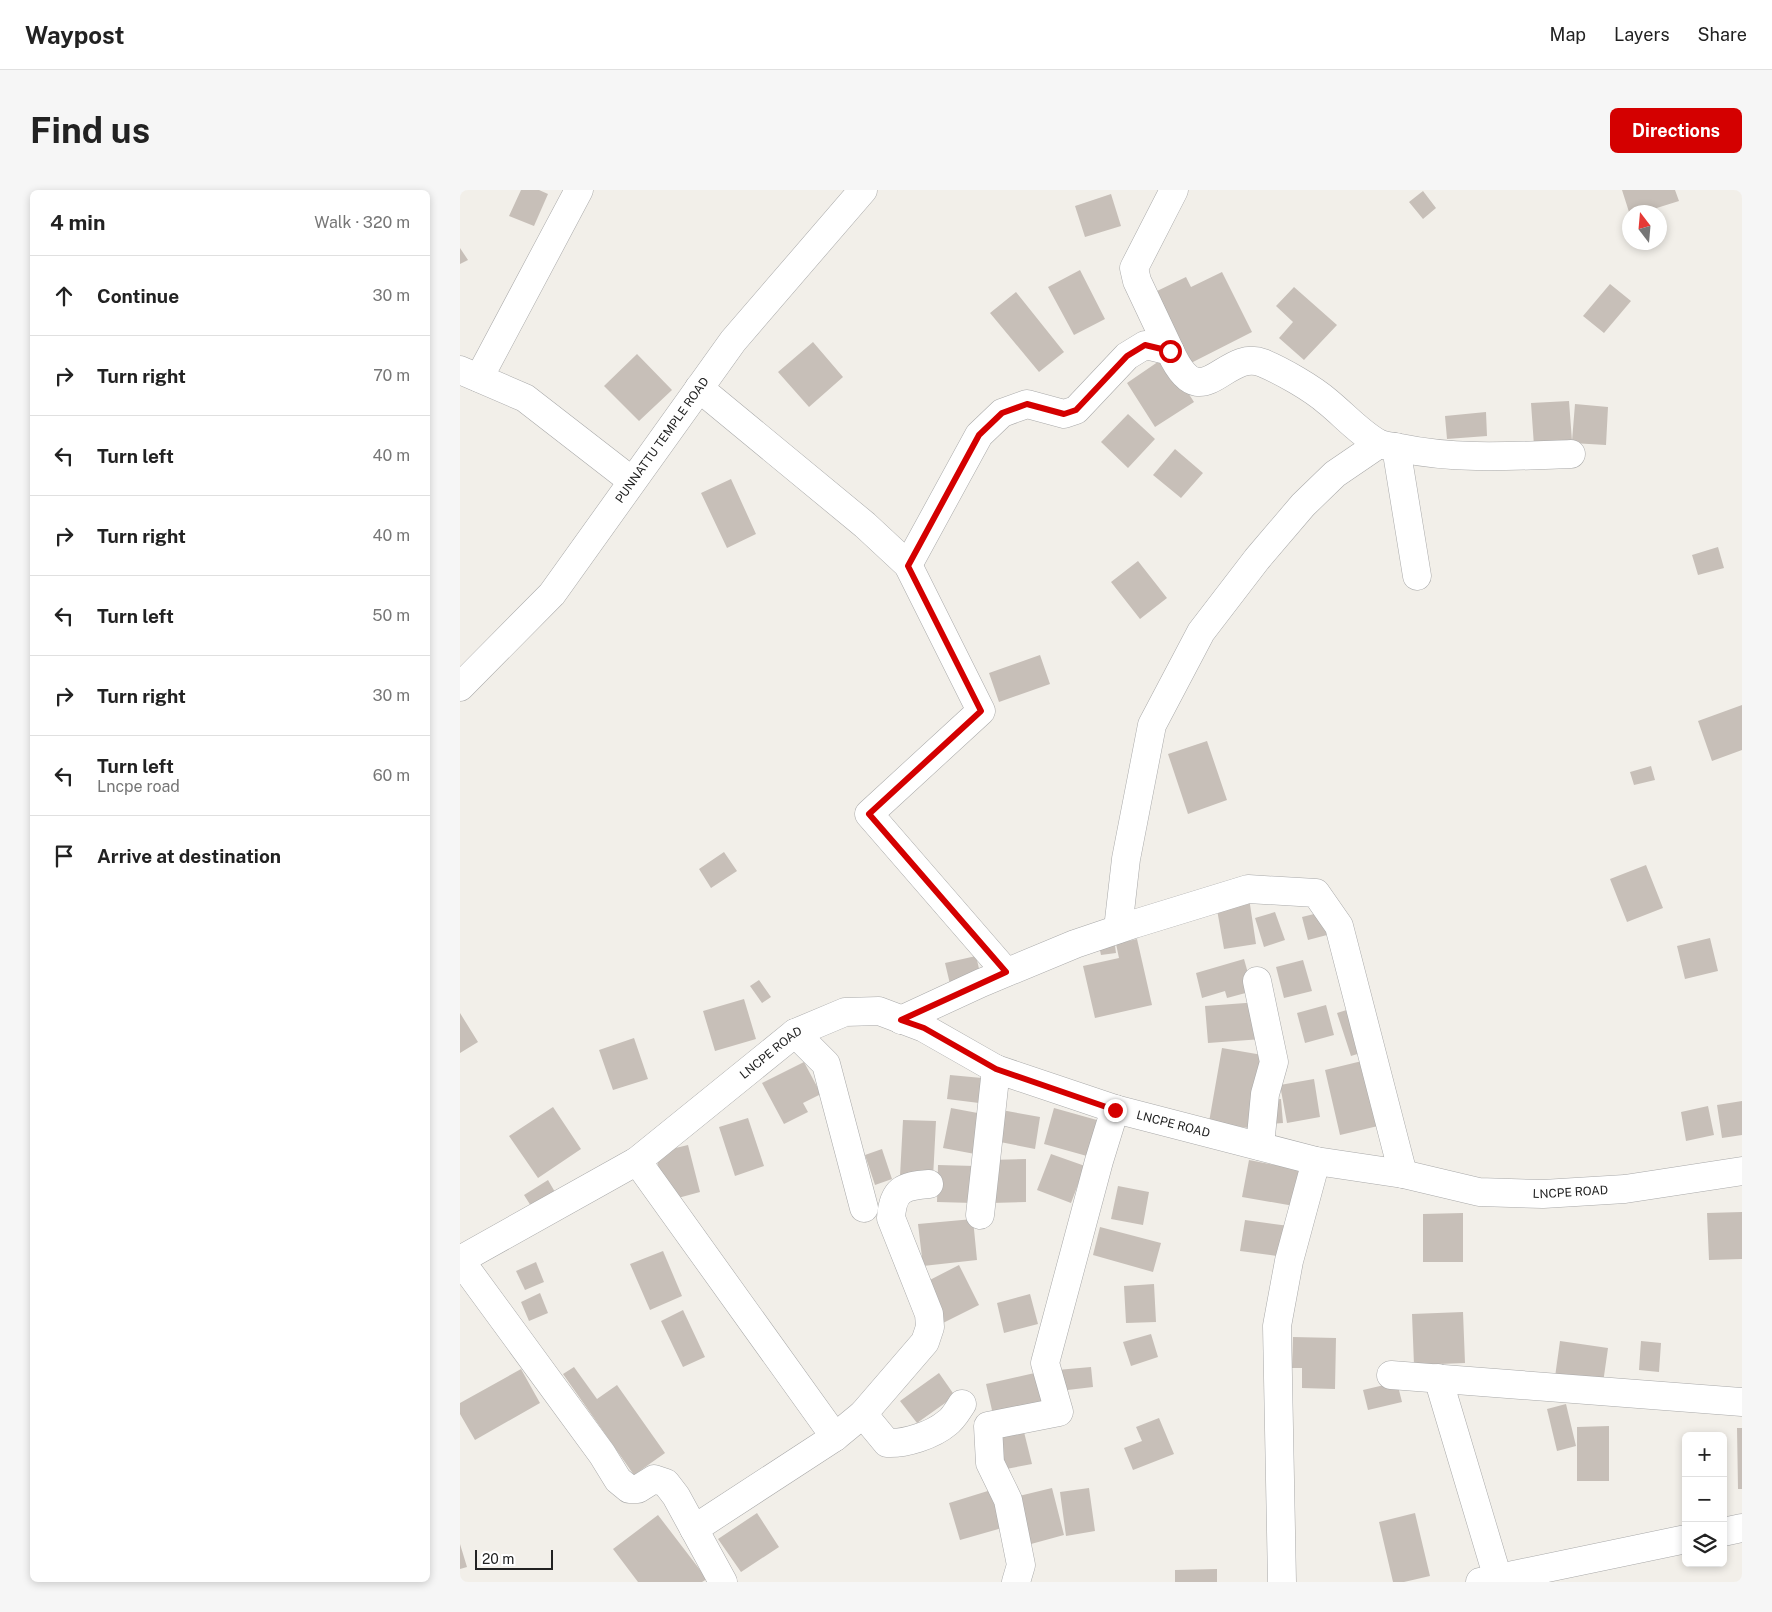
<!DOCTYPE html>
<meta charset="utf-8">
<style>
body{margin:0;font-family:"Public Sans",sans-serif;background:#f6f6f6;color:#222}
.controls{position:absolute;right:15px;bottom:15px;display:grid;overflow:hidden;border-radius:8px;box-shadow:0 2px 8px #0003}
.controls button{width:45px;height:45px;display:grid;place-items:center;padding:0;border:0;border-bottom:1px solid #e0e0e0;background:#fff;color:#222;font:25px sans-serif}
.compass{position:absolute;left:1162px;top:15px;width:45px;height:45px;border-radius:50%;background:#fff;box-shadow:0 2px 8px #0003;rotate:344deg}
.scale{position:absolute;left:15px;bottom:12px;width:78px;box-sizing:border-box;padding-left:5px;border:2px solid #222;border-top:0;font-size:14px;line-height:18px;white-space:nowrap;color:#222;-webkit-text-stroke:4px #fff;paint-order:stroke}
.stop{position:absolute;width:15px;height:15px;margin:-11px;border:4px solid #d40000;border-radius:50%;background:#fff}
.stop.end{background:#d40000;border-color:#fff;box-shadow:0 1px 5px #0008}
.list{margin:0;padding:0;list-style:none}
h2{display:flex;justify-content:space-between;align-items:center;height:65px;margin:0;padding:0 20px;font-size:21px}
h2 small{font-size:16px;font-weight:400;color:#767676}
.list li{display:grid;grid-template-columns:32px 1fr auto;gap:15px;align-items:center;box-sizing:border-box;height:80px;padding:0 20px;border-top:1px solid #e0e0e0}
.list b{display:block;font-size:19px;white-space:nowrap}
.list p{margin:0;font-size:16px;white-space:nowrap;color:#767676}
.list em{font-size:16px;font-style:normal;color:#767676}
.icon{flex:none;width:28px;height:28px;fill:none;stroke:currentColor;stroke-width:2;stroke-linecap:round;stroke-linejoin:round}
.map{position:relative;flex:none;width:1282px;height:1392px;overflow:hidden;border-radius:8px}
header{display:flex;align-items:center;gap:30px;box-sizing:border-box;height:70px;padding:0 25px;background:#fff;border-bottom:1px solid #e0e0e0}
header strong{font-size:24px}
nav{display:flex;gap:28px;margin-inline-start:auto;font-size:18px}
.intro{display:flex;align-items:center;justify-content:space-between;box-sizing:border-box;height:120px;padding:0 30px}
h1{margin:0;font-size:35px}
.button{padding:12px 22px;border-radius:8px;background:#d40000;color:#fff;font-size:18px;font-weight:700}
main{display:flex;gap:30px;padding:0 30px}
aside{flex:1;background:#fff;border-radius:8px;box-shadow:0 2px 8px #0003}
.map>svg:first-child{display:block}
.building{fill:#c7bfb8}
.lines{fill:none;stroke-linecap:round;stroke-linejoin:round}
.minor-casing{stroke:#a9a9a9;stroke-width:29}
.minor{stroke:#fff;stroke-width:28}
.route{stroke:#d40000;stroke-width:6}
.labels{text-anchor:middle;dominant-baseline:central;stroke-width:4;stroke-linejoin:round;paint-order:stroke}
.street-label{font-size:12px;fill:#222;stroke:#fff}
</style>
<header>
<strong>Waypost</strong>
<nav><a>Map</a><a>Layers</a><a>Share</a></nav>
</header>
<div class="intro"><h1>Find us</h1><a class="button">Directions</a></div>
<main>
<aside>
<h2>4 min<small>Walk · 320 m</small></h2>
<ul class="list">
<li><svg class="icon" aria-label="ahead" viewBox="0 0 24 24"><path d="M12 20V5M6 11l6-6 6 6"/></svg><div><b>Continue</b></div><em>30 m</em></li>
<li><svg class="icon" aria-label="right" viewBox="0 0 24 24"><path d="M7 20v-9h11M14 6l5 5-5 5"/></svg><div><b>Turn right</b></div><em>70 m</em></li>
<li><svg class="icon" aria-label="left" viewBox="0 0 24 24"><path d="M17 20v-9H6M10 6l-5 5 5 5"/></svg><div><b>Turn left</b></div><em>40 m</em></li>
<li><svg class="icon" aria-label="right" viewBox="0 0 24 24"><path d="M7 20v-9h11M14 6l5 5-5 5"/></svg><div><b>Turn right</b></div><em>40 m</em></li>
<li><svg class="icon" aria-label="left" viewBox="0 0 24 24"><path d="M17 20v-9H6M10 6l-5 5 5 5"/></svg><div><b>Turn left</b></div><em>50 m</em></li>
<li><svg class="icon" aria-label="right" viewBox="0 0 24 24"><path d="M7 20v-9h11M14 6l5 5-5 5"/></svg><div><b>Turn right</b></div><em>30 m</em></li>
<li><svg class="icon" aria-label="left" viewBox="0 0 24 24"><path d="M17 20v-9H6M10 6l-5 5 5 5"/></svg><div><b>Turn left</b><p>Lncpe road</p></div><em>60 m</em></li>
<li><svg class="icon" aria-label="arrive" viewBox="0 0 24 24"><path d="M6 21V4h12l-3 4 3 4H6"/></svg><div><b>Arrive at destination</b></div></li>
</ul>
</aside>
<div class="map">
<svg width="1282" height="1392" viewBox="0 0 1282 1392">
<rect width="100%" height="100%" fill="#f2efe9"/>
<path class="building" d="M 61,0 L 79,0 L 88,4 L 74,36 L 49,26 Z
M 1162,0 L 1215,0 L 1219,11 L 1184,22 L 1169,22 Z
M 963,1 L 976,18 L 963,29 L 949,12 Z
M 651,4 L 661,36 L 625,47 L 615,16 Z
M 0,58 L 8,70 L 0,74 Z
M 620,80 L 645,129 L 614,145 L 588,97 Z
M 762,82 L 792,142 L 731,173 L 695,102 L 726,87 L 731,97 Z
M 1150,94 L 1171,111 L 1144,143 L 1123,126 Z
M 834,97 L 877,135 L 844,170 L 819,148 L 833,132 L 816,116 Z
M 556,102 L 604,162 L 579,182 L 530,123 Z
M 353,152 L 383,187 L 349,217 L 318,182 Z
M 177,164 L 212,200 L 179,231 L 144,196 Z
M 705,167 L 734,212 L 695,237 L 667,193 Z
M 1109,211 L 1112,251 L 1115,214 L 1148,217 L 1146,255 L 1112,253 L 1074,256 L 1071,213 Z
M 1026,222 L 1027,246 L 987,249 L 985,226 Z
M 668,224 L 695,249 L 668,278 L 641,252 Z
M 715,259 L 743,283 L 721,308 L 693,285 Z
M 271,289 L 296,344 L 267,358 L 241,303 Z
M 1258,357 L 1264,378 L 1238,385 L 1232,365 Z
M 678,371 L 707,408 L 680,429 L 651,392 Z
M 580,465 L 590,494 L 539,512 L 529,483 Z
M 1282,515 L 1282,560 L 1252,571 L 1238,531 Z
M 747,551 L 767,610 L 728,624 L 708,564 Z
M 1191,576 L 1195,590 L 1174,595 L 1170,582 Z
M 264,662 L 277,681 L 251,698 L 239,679 Z
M 1186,675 L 1203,718 L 1167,732 L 1150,689 Z
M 789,708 L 796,754 L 764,759 L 756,714 Z
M 815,722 L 825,750 L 804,757 L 795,728 Z
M 862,722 L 867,745 L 848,750 L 842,727 Z
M 654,748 L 656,763 L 641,765 L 638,751 Z
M 1250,748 L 1258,781 L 1225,789 L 1217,756 Z
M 677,749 L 692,815 L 635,828 L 623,776 L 659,768 L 656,754 Z
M 516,766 L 521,787 L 490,794 L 485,773 Z
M 784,769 L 793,801 L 767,808 L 765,801 L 742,808 L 736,783 Z
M 843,770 L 852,801 L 824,808 L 816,777 Z
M 299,790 L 311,807 L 302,813 L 290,796 Z
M 284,809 L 296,849 L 255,861 L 243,821 Z
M 799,812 L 802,849 L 748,853 L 745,816 Z
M 866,815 L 874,845 L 845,853 L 837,823 Z
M 893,818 L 907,861 L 891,866 L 877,823 Z
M 0,823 L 18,852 L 0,863 Z
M 174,848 L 188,889 L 153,900 L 139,860 Z
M 762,858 L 808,866 L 795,939 L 749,932 Z
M 902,871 L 918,936 L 880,945 L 865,880 Z
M 344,872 L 361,904 L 343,913 L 348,922 L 324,934 L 302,893 Z
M 490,885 L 522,888 L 519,913 L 487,909 Z
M 854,889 L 860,927 L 827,933 L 820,895 Z
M 821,909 L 823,933 L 810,934 L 807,910 Z
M 1282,911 L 1282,945 L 1262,948 L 1257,915 Z
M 1248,916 L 1254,945 L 1226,951 L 1221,922 Z
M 93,917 L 121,959 L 78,988 L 49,946 Z
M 491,918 L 523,924 L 515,964 L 483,958 Z
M 594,918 L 644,932 L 634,968 L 584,954 Z
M 536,919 L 580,927 L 575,959 L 530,950 Z
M 288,928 L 304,976 L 275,986 L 259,937 Z
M 443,930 L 476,931 L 473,988 L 440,986 Z
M 228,955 L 240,1002 L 207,1011 L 195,963 Z
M 422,959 L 432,989 L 415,995 L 405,965 Z
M 591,964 L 625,976 L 611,1013 L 577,1000 Z
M 566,969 L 566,1012 L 531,1013 L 529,970 Z
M 789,970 L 841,980 L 834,1016 L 782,1007 Z
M 478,975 L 515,976 L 514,1013 L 477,1012 Z
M 88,990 L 95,1002 L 71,1016 L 64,1005 Z
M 658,996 L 689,1002 L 683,1035 L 651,1029 Z
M 1282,1022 L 1282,1069 L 1249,1070 L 1247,1023 Z
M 1003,1023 L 1003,1072 L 963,1072 L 963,1024 Z
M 513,1029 L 517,1070 L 463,1076 L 458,1034 Z
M 785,1030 L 829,1036 L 824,1067 L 780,1061 Z
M 640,1037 L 701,1053 L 693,1082 L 633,1065 Z
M 203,1061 L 222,1106 L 190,1120 L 170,1074 Z
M 76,1072 L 84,1092 L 65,1100 L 56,1081 Z
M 499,1075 L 519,1115 L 483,1133 L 464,1093 Z
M 694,1094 L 696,1132 L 666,1133 L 664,1096 Z
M 80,1103 L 88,1123 L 69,1131 L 61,1112 Z
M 570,1104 L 578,1134 L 544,1143 L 537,1113 Z
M 223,1120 L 245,1167 L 223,1177 L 201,1131 Z
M 1003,1122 L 1005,1173 L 954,1175 L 952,1124 Z
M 691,1144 L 698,1167 L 671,1176 L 663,1152 Z
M 833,1147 L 876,1148 L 875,1199 L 842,1198 L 842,1178 L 832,1178 Z
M 1100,1151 L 1148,1158 L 1143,1193 L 1095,1187 Z
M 1181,1151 L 1201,1153 L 1199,1182 L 1179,1180 Z
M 114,1177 L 137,1209 L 157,1195 L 205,1263 L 174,1285 L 103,1184 Z
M 631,1177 L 633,1197 L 599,1201 L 597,1180 Z
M 61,1179 L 80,1213 L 15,1250 L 0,1224 L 0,1213 Z
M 579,1182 L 587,1217 L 534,1229 L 526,1194 Z
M 479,1183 L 495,1206 L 457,1233 L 440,1211 Z
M 937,1192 L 942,1212 L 908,1220 L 903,1200 Z
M 1106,1214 L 1116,1256 L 1097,1261 L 1087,1219 Z
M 699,1228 L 714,1264 L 673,1280 L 664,1258 L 682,1251 L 676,1237 Z
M 562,1234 L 572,1274 L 541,1280 L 532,1241 Z
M 1149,1236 L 1149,1291 L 1117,1291 L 1117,1237 Z
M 1277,1238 L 1282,1238 L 1282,1299 L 1278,1299 Z
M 592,1298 L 604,1345 L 571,1354 L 559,1306 Z
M 629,1298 L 635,1341 L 606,1346 L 600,1302 Z
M 531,1300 L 542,1338 L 500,1350 L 489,1313 Z
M 297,1323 L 319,1357 L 281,1382 L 258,1349 Z
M 955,1323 L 970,1386 L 944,1392 L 933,1392 L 919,1332 Z
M 198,1325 L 247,1389 L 242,1392 L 178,1392 L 153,1359 Z
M 0,1354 L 7,1377 L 0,1379 Z
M 757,1379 L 757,1392 L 715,1392 L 715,1380 Z"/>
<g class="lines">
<g class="minor-casing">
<g id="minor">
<path d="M 710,161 L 677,91 L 674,78 L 714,0"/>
<path d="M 0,180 L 65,208 L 172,291"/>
<path d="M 19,188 L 119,0"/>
<path d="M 239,198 L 405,335 L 448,375 L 521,521 L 409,624 L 546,782"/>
<path d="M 936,257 L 957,386"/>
<path d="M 448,375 L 519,245 L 542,223 L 567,214 L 604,224 L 616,220 L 667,166 L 685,155 L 710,161 C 742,232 764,157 803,173 C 822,181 852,198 868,212 C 884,225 900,243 918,253 C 924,256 934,257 940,258 C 997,270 1054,266 1111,264"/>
<path id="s1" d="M 0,497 L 92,404 L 273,151 L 403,0"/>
<path d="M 658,739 L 666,669 L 692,535 L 741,442 L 797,369 L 843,315 L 875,284 L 919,254"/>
<path d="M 797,791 L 814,872 L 805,904 L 800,956"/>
<path d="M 441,830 L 521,793 L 615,754 L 674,734 L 788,699 L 856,703 L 879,736 L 943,984"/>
<path d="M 335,843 L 366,874 L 404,1018"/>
<path d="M 177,971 L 375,1247"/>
<path d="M 520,1025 L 536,879"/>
<path id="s2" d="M 0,1070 L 177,971 L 335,843 L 385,822 L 419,821 L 464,838 L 536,879 L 655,919 L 856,971 L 943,984 L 1019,1002 L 1083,1004 L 1165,999 L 1282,981"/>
<path d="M 0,1070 L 142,1264 L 158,1290 L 169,1299 L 178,1299 L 194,1289 L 206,1293 L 216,1306 L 263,1392"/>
<path d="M 931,1185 L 1282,1212"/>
<path d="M 978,1188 L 1039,1392"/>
<path d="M 403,1224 L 427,1253 C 445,1254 473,1245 487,1233 C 493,1229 498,1220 502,1214"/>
<path d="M 234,1339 L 375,1247 L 403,1224 L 465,1152 L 470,1137 L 469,1124 L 431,1028 C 433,1000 442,996 469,994"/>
<path d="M 1263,1342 L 1282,1338"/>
<path d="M 556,1392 L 561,1375 L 548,1310 L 530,1273 L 528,1236 L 599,1222 L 585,1173 L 639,971 L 655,919"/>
<path d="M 822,1392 L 817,1136 L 829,1071 L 856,971"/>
<path d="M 1020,1392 L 1226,1349"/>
</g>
</g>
<use href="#minor" class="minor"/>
</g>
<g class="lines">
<path class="route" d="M 655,920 L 536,879 L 464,838 L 441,830 L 546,782 L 409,624 L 521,521 L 448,376 L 519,245 L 542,223 L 567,214 L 604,224 L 616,220 L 667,166 L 685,155 L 710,161"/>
</g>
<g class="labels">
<g class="street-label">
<text stroke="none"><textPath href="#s1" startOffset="320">PUNNATTU TEMPLE ROAD</textPath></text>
<text stroke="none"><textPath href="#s2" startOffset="375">LNCPE ROAD</textPath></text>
<text stroke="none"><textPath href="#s2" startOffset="811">LNCPE ROAD</textPath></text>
<text stroke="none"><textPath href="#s2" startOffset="1216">LNCPE ROAD</textPath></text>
</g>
</g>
</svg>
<div class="controls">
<button>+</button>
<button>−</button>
<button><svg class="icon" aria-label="layers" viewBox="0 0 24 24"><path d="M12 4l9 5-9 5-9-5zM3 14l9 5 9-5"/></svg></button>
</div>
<svg class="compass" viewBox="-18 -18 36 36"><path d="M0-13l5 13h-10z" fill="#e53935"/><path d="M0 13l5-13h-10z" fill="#767676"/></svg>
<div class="scale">20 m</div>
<div class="stop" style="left:710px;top:161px"></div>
<div class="stop end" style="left:655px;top:920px"></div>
</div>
</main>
